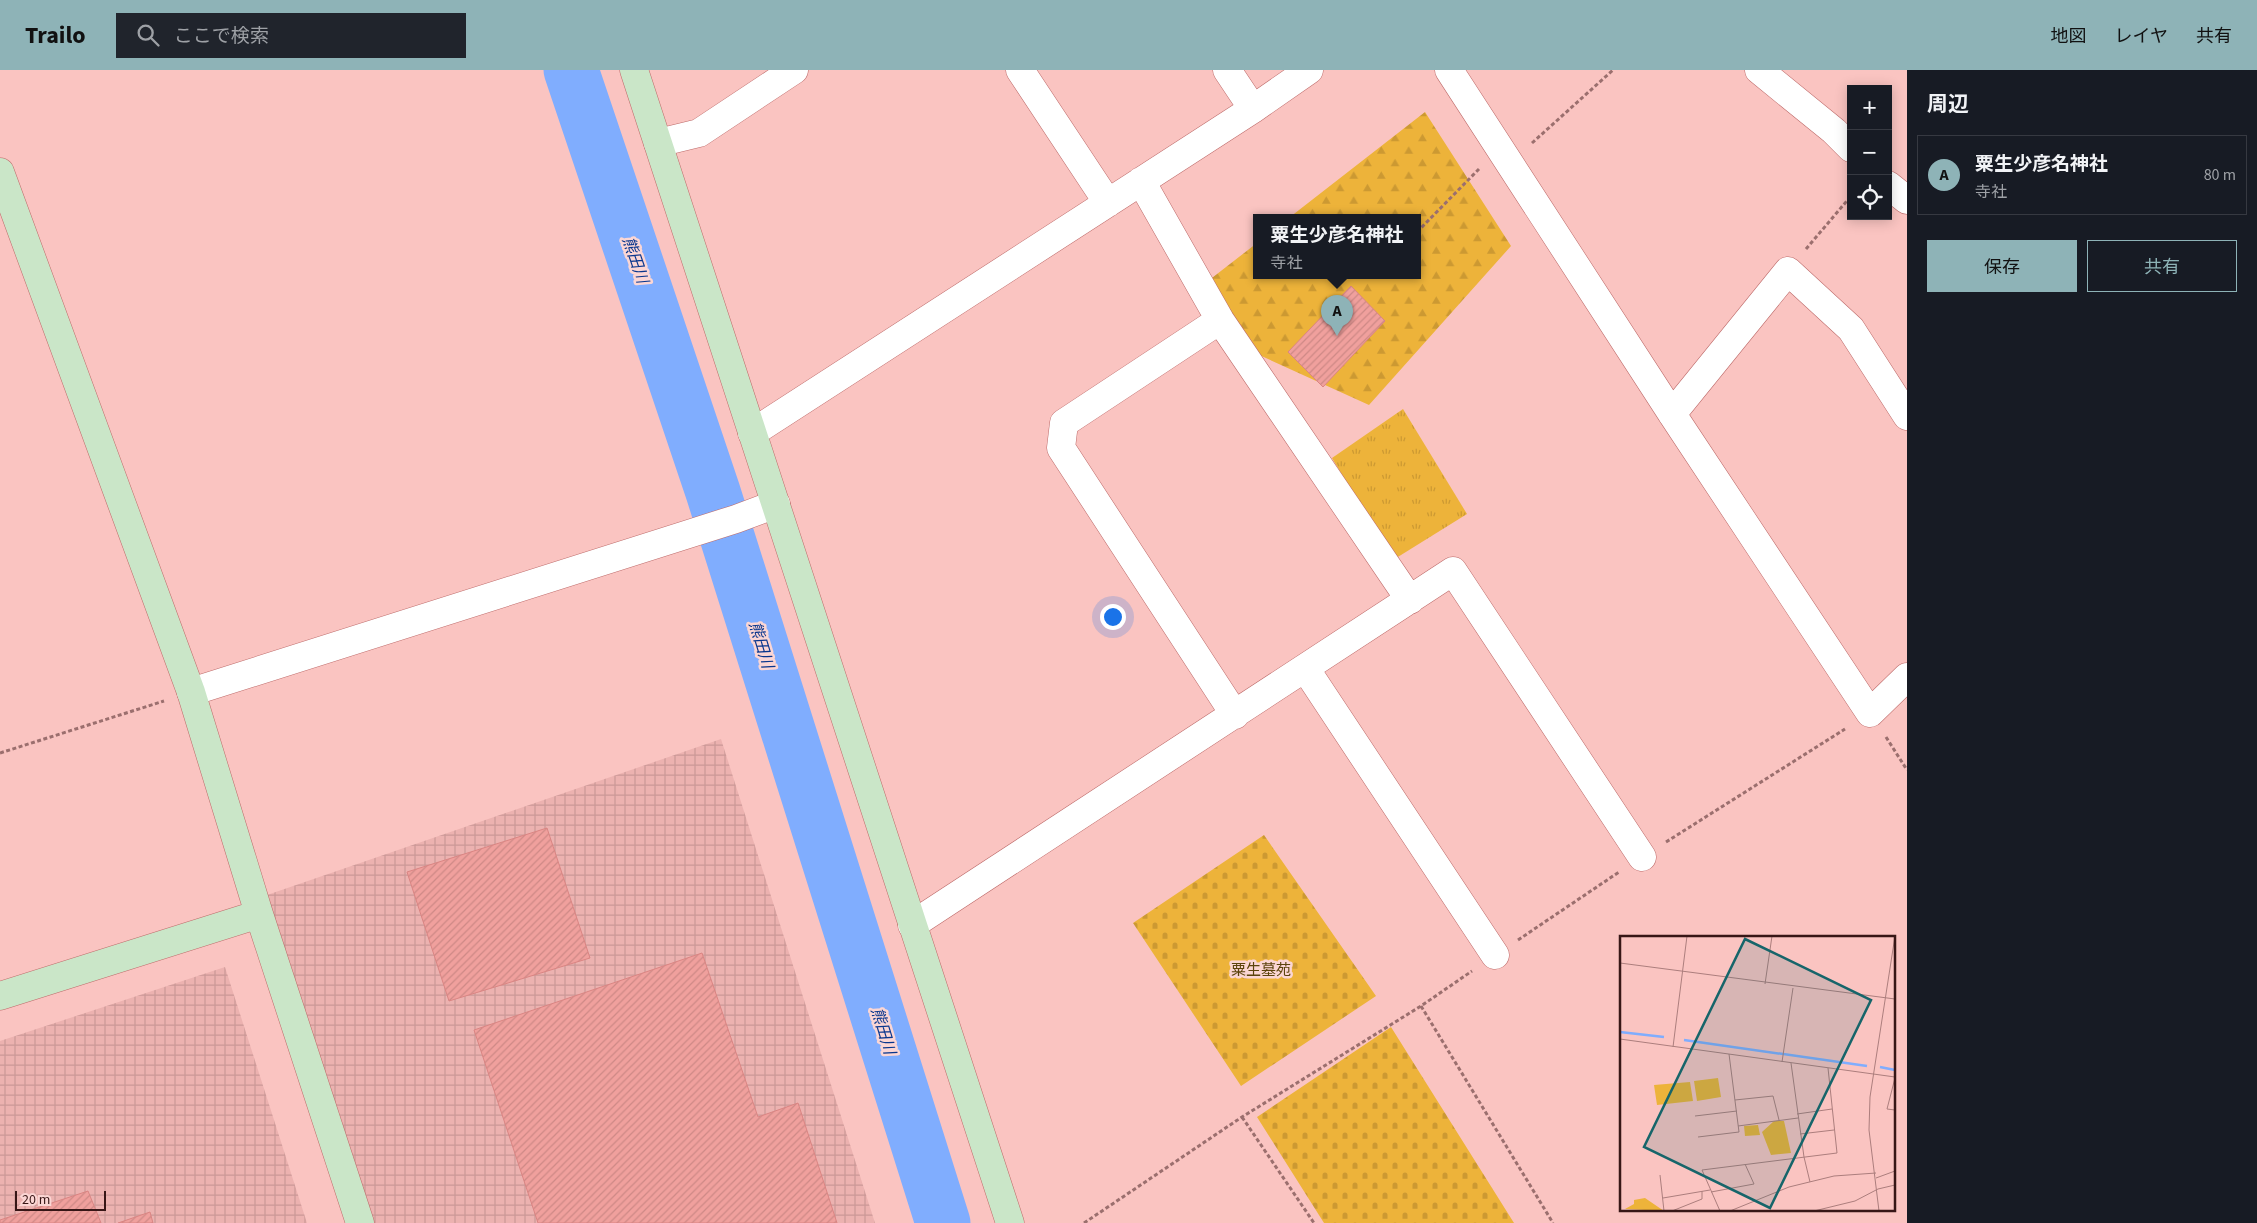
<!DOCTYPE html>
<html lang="ja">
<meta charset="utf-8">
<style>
body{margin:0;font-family:"Source Sans 3","Noto Sans JP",sans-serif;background:#20242c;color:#f1f3f6}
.controls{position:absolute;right:15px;top:15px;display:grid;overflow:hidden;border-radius:0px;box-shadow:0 2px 12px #0003}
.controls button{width:45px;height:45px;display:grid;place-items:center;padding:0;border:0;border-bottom:1px solid #363941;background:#171b24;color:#f1f3f6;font:25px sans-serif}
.scale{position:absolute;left:15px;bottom:12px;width:91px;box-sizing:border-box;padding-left:5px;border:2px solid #371616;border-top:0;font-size:14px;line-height:18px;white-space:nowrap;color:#371616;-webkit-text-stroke:4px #fbd6d4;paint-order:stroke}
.you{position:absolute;left:1112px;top:546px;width:18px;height:18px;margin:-12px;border:4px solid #fff;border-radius:50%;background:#1a73e8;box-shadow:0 0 0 8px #1a73e833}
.badge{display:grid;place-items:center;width:32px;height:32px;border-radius:50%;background:#8eb3b7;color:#111;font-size:16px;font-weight:700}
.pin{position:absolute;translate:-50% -41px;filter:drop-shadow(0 1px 2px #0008)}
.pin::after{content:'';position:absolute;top:26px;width:18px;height:15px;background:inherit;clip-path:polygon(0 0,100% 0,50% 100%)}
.popup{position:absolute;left:1253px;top:144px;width:168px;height:65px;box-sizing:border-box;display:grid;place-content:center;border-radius:0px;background:#171b24;filter:drop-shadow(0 1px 4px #0005);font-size:16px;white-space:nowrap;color:#9ea1a6}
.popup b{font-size:19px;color:#f1f3f6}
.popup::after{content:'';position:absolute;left:50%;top:100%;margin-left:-10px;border:10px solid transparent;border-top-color:#171b24}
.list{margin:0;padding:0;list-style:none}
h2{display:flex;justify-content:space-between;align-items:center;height:65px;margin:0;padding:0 20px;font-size:21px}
h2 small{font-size:16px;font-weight:400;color:#9ea1a6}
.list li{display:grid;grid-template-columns:32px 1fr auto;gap:15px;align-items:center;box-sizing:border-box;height:80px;margin:0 10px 10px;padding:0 10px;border:1px solid #363941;border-radius:0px}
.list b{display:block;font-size:19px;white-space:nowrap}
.list p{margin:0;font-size:16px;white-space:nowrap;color:#9ea1a6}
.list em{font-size:16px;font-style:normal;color:#9ea1a6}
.actions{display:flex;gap:10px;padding:15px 20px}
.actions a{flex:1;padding:11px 0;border:1px solid #8eb3b7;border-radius:0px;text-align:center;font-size:18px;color:#8eb3b7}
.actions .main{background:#8eb3b7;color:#111}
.icon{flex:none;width:28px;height:28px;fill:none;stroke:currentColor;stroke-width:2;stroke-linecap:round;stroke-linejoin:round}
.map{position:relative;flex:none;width:1907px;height:1153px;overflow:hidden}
header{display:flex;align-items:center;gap:30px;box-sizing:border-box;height:70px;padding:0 25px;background:#8eb3b7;color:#111}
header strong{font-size:24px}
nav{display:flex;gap:28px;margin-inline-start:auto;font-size:18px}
.search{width:350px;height:45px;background:#20242c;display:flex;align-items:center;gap:12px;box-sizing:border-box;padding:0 18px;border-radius:0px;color:#9ea1a6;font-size:19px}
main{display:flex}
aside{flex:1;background:#171b24}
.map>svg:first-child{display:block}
.industrial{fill:url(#industrial-grid)}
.forest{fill:url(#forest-firs)}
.cemetery{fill:url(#cemetery-stones)}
.park{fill:url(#park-tufts)}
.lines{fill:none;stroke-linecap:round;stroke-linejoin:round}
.river{stroke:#80adfe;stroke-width:55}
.building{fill:url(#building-hatch);stroke:#da8583}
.street-casing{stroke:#bd6a69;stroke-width:29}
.secondary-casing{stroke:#bd6a69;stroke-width:29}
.path{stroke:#9b6f6e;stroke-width:3;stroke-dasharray:4 2.5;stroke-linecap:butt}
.street{stroke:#fff;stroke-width:28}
.secondary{stroke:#cae6c8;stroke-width:28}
.labels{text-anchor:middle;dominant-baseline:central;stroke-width:5;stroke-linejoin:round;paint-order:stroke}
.park-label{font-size:15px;fill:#5c430c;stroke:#fbd6d4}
.water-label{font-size:16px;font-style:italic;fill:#09368d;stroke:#fbd6d4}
.inset-river{fill:none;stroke:#80adfe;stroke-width:2.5}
.inset-road{fill:none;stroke:#ac7e7d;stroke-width:1}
.view{fill:#16656a;fill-opacity:0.15;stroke:#16656a;stroke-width:2.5}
.inset-edge{fill:none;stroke:#371616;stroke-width:2.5}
</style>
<header>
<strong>Trailo</strong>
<div class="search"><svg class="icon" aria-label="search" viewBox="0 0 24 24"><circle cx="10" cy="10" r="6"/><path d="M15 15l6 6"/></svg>ここで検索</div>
<nav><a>地図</a><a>レイヤ</a><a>共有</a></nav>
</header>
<main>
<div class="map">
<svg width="1907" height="1153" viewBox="0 0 1907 1153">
<defs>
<pattern id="industrial-grid" width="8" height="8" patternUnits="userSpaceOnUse" patternTransform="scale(1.25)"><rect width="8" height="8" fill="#ecb2b0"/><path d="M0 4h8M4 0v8" fill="none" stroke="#cb9897"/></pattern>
<pattern id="forest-firs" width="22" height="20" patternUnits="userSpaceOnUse" patternTransform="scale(1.25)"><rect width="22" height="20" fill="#edb33a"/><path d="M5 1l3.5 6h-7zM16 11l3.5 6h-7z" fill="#cc9932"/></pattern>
<pattern id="cemetery-stones" width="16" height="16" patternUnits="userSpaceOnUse" patternTransform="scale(1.25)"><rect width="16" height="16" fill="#edb33a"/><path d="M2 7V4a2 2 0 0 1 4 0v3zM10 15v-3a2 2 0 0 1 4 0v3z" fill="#cc9932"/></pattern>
<pattern id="park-tufts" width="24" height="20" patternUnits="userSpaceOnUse" patternTransform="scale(1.25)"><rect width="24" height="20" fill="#edb33a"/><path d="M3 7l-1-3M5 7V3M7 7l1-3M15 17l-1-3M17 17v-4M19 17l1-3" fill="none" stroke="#cc9932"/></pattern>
<pattern id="building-hatch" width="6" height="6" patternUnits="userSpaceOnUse" patternTransform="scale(1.25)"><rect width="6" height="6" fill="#f0a09d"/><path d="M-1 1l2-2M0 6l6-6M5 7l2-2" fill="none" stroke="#ce8986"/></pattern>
</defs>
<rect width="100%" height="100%" fill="#fac4c1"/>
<path class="industrial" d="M 721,669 L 875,1153 L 372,1153 L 267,825 Z
M 225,897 L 307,1153 L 0,1153 L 0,971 Z"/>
<path class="forest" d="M 1425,42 L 1511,176 L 1369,335 L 1246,279 L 1208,211 L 1257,173 L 1257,205 L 1417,205 L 1417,147 L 1290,147 Z"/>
<path class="cemetery" d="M 1264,765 L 1376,926 L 1241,1016 L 1133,853 Z
M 1391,957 L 1514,1153 L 1324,1153 L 1257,1047 Z"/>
<path class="park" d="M 1403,339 L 1467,444 L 1393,490 L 1332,388 Z"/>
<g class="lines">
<path class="river" d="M 571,0 L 713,422 L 943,1153"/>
</g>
<path class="building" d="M 1351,216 L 1385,251 L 1323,317 L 1288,282 Z
M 547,758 L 590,888 L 449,931 L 407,802 Z
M 702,883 L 758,1047 L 798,1033 L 837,1153 L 538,1153 L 474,960 Z
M 88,1121 L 101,1153 L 0,1153 L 0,1150 Z
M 150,1142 L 153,1153 L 118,1153 Z"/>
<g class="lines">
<g class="street-casing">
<path id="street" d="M 1020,0 L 1108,133
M 1227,0 L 1253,39
M 1449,0 L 1672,344 L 1870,643 L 1907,607
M 1759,0 L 1834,61 L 1851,78
M 658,73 L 699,63 L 794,0
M 1141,111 L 1220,250 L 1410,530
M 1888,115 L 1907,130
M 1220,250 L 1064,353 L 1061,378 L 1235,645
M 1672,344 L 1788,201 L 1851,259 L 1907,346
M 752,363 L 1253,39 L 1309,0
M 1305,598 L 1495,885
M 191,622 L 736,449 L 776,434
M 912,855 L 1453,501 L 1642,787"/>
</g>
<g class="secondary-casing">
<path id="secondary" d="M 634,0 L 1010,1153
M 0,102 L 191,622 L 259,844 L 360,1153
M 0,926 L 259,844"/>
</g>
<path class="path" d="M 1532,73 L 1613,0
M 1417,162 L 1479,99
M 1806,179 L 1851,126
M 1886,667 L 1907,700
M 0,683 L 164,631
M 1666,772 L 1845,659
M 1518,870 L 1619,802
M 1421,936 L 1553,1153
M 1242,1047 L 1314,1153
M 1084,1153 L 1242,1047 L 1421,936 L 1472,901"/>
<use href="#street" class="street"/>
<use href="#secondary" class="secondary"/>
</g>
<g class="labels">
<g class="park-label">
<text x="1261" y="900">粟生墓苑</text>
</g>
<g class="water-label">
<text transform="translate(635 190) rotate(71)">熊田川</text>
<text transform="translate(761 575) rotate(73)">熊田川</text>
<text transform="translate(883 961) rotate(73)">熊田川</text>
</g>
</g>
<g transform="translate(1620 866)">
<rect width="275" height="275" fill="#fac4c1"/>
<path d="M 154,185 L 164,185 L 171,217 L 151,219 L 142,196 ZM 25,262 L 44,275 L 5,273 L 14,268 L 14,264 Z" fill="#edb33a"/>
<path d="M 98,142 L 101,161 L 77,165 L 74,145 ZM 70,146 L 73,165 L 37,169 L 34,149 Z" fill="#edb33a"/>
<path d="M 138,189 L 140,199 L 125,200 L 124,190 Z" fill="#edb33a"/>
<path class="inset-river" d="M 0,96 L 44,101M 64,104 L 247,130M 260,131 L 275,134"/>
<path class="inset-road" d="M 0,27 L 275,63M 145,48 L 152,0M 0,103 L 275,141M 53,111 L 67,0M 162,126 L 173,52M 171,127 L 184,221 L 190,246M 275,142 L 267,173 L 275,174M 115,164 L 153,160 L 159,184M 177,178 L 212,173M 75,180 L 117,175M 118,190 L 178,182M 180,198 L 214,194M 78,201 L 119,196 L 109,118M 40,239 L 44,275M 256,242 L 275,235M 258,253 L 275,249M 91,256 L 134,248 L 125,228M 43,262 L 90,254M 52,275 L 82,263 L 82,255M 100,275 L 82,234 L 217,217 L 208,132M 110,275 L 169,251 L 214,240 L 256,237M 194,275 L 235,265 L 258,253M 259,275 L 249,194 L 250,161 L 275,0"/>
<path class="view" d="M 125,3 L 251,64 L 150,272 L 24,211 Z"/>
<rect width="275" height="275" class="inset-edge"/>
</g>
</svg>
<div class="controls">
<button>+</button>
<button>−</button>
<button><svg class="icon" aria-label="locate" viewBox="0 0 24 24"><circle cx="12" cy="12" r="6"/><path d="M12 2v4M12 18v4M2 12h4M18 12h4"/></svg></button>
</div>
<div class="scale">20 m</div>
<div class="you"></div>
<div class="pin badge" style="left:1337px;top:266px">A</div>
<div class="popup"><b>粟生少彦名神社</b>寺社</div>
</div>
<aside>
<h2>周辺<small></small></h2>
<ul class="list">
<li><span class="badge">A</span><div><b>粟生少彦名神社</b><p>寺社</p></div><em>80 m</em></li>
</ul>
<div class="actions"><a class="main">保存</a><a>共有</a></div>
</aside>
</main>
